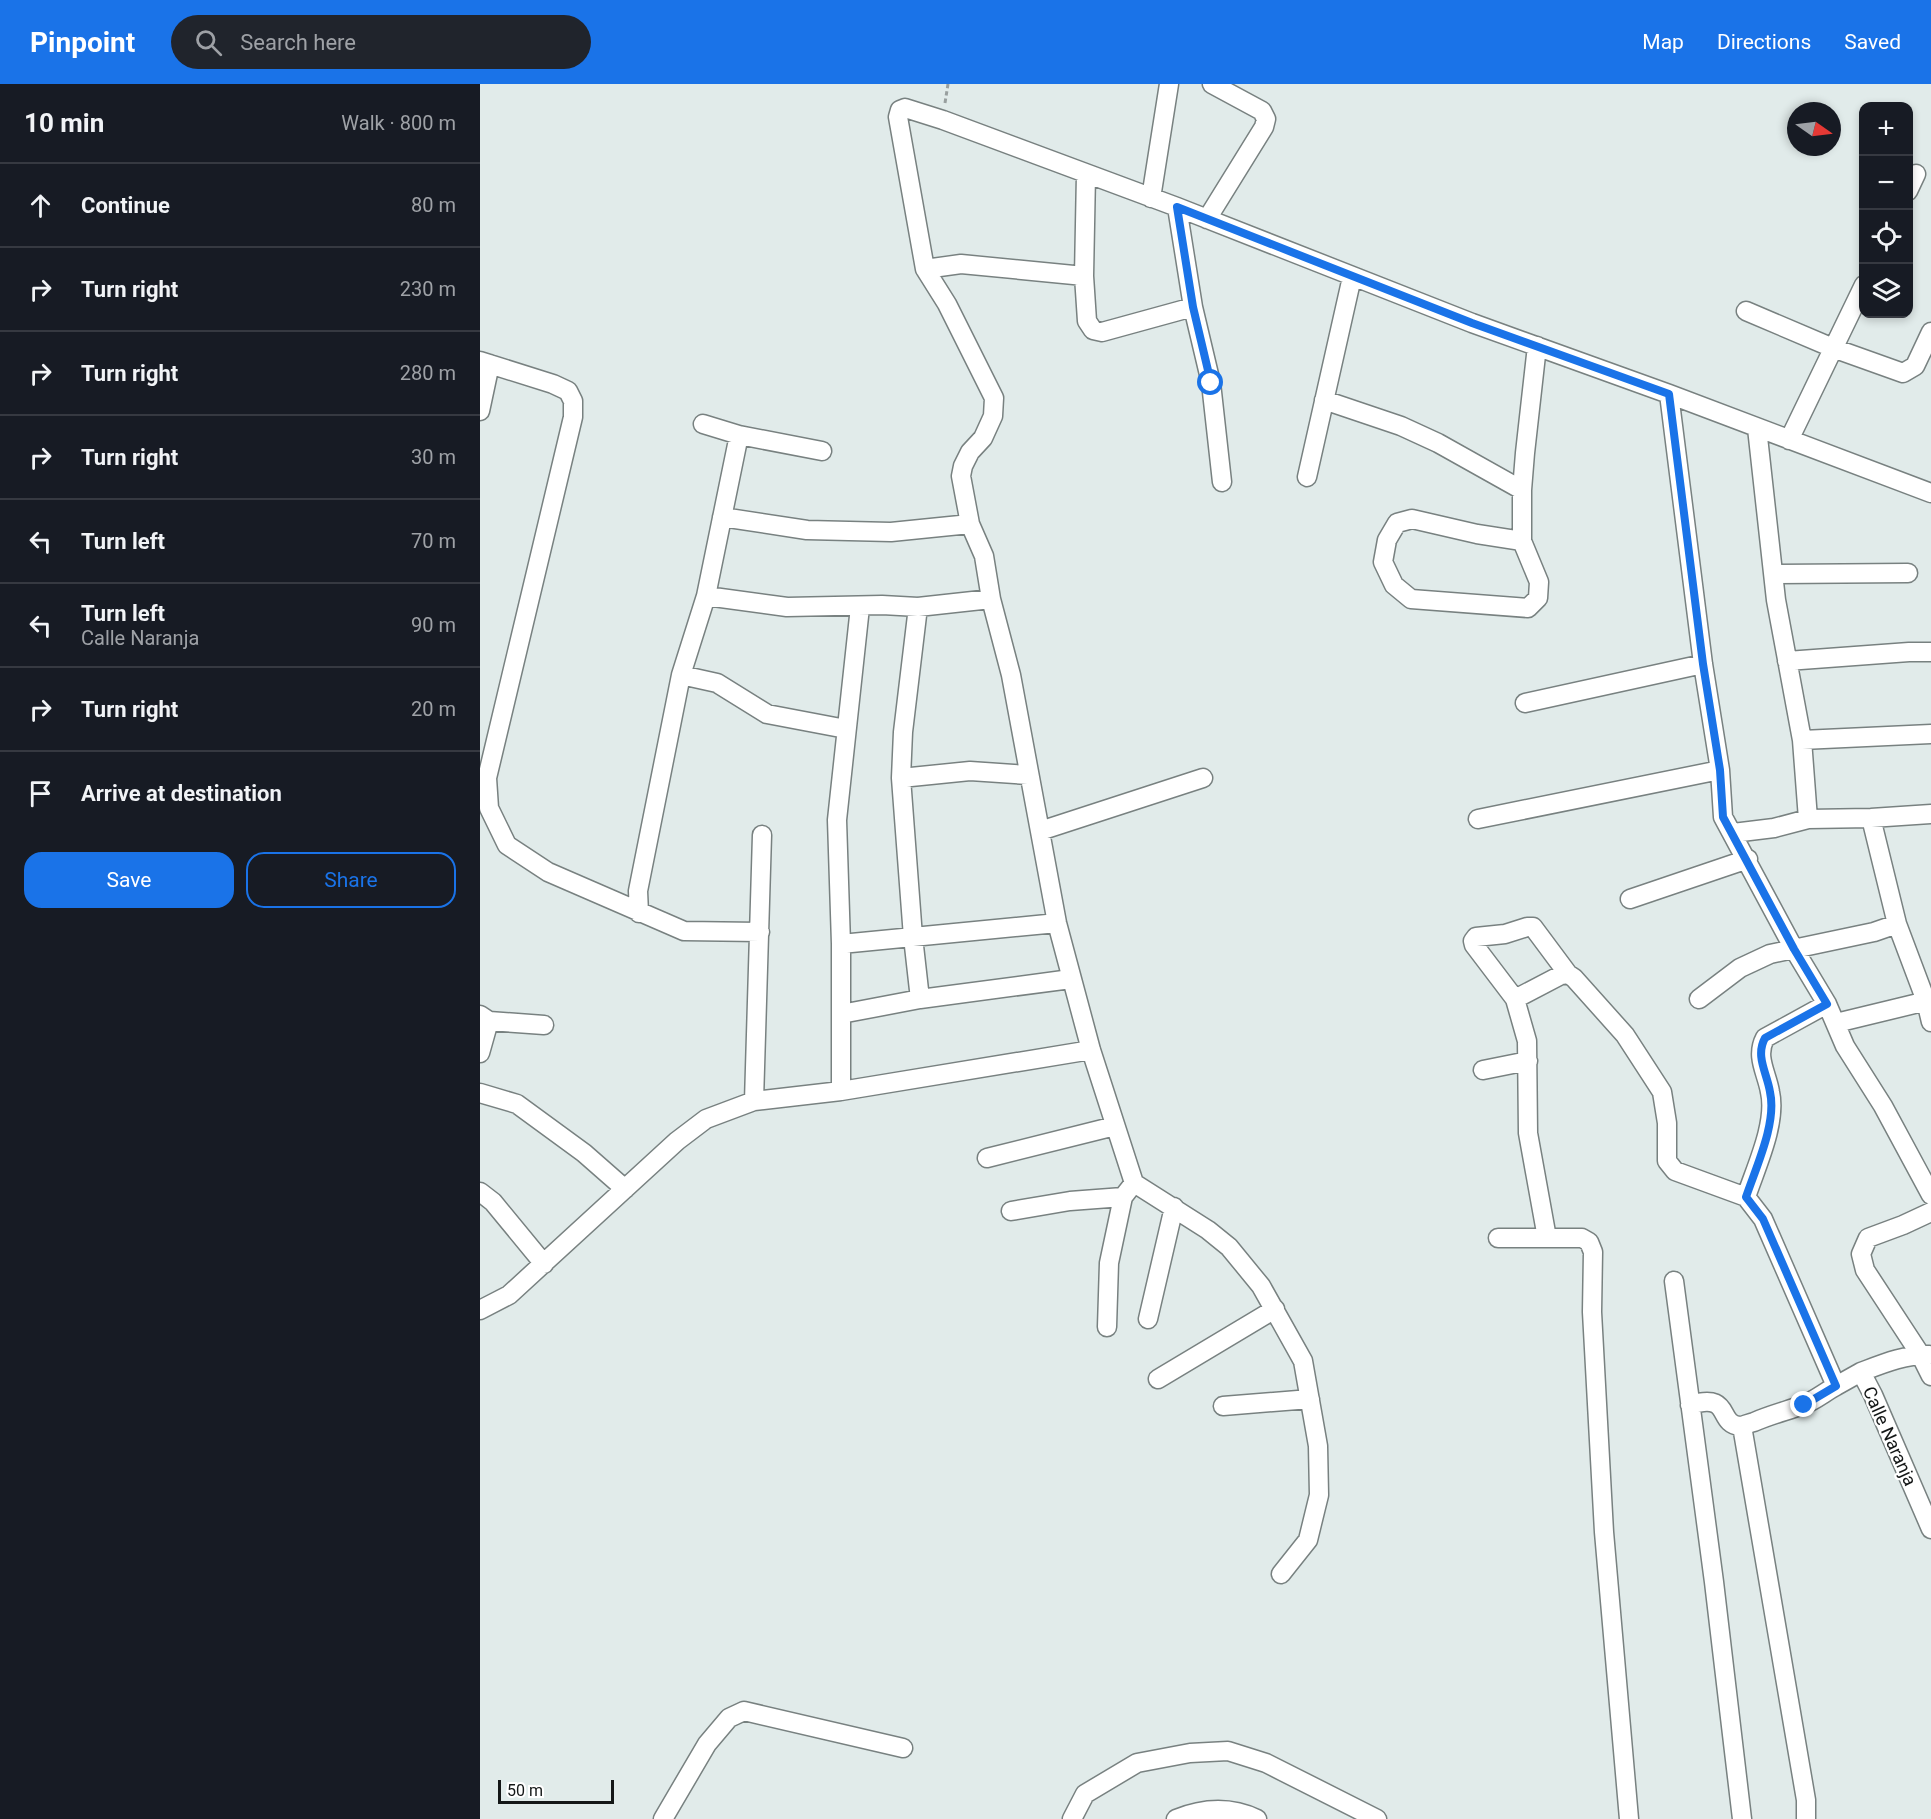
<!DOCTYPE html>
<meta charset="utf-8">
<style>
body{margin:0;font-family:Roboto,sans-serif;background:#20242c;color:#f1f3f6}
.controls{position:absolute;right:18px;top:18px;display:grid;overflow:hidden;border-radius:12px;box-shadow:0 3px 9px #0003}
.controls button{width:54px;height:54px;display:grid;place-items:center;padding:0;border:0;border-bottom:2px solid #363941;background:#171b24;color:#f1f3f6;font:30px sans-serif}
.compass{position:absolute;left:1307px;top:18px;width:54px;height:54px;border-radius:50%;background:#171b24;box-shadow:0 3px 9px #0003;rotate:104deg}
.scale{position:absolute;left:18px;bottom:15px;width:116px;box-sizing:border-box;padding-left:6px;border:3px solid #141717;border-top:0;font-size:16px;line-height:21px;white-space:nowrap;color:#141717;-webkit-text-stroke:4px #fff;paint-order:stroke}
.stop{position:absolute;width:18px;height:18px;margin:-14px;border:4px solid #1a73e8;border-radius:50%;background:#fff}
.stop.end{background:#1a73e8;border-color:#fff;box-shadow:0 2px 6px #0008}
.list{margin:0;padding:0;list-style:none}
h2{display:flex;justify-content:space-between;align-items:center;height:78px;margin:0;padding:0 24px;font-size:26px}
h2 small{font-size:20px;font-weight:400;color:#9ea1a6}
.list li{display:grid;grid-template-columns:39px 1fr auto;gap:18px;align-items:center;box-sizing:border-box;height:84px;padding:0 24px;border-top:2px solid #363941}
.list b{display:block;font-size:22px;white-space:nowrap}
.list p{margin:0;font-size:20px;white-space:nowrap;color:#9ea1a6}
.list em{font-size:20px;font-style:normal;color:#9ea1a6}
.actions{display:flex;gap:12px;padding:18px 24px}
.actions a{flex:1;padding:14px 0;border:2px solid #1a73e8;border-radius:18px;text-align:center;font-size:21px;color:#1a73e8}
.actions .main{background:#1a73e8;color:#fff}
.icon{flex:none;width:33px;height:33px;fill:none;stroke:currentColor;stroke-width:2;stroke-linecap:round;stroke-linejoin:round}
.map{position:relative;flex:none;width:1451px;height:1735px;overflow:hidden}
header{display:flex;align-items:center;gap:36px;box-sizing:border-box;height:84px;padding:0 30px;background:#1a73e8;color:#fff}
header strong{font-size:28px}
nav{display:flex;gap:33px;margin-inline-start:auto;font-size:21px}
.search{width:420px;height:54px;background:#20242c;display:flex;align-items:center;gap:15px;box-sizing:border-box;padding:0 21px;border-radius:33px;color:#9ea1a6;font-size:22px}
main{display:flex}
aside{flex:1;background:#171b24}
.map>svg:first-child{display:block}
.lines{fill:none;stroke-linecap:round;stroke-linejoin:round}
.minor-casing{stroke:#788180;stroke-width:21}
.path{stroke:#989f9f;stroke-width:3;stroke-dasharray:4.5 3;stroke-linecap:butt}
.minor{stroke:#fff;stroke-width:18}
.route{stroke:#1a73e8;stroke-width:8}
.labels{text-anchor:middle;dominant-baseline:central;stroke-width:4.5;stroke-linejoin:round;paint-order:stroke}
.street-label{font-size:18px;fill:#141717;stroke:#fff}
</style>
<header>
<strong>Pinpoint</strong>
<div class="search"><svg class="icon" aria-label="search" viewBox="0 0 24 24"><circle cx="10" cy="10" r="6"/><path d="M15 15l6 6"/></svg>Search here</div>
<nav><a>Map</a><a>Directions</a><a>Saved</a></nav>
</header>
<main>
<aside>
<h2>10 min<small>Walk · 800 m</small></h2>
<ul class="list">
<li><svg class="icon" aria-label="ahead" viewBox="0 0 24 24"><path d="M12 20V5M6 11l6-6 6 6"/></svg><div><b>Continue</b></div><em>80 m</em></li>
<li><svg class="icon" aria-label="right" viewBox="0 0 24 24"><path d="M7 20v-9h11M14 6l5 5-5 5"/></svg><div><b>Turn right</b></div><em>230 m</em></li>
<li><svg class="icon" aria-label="right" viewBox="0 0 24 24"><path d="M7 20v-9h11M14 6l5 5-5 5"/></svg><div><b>Turn right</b></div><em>280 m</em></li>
<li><svg class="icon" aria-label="right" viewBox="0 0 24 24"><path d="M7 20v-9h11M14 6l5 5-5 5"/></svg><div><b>Turn right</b></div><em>30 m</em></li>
<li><svg class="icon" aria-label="left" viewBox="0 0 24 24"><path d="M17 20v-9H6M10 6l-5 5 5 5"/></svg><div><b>Turn left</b></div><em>70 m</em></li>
<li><svg class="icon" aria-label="left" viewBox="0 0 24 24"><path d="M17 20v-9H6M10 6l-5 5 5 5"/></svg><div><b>Turn left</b><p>Calle Naranja</p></div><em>90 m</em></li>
<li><svg class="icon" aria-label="right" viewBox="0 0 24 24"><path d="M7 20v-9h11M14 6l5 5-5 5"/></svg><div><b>Turn right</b></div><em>20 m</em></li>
<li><svg class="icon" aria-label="arrive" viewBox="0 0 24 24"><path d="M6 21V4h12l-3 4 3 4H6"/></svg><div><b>Arrive at destination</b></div></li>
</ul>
<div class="actions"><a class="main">Save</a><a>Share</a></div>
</aside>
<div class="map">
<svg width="1451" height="1735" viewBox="0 0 1451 1735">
<rect width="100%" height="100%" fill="#e1ebea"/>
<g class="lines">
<g class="minor-casing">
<path id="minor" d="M 1428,107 L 1436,90
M 671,114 L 689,0
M 727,135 L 784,43 L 786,35 L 782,27 L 732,0
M 445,185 L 481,180 L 604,192 L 607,237 L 613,246 L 622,248 L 713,223 L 697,123
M 604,192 L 606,90
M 713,223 L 731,299 L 742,398
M 1266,227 L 1353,264 L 1423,289 L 1435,282 L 1451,248
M 0,277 L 73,300 L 88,307 L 93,317 L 93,333 L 7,694 L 9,724 L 27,761 L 68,788 L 204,847 L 280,848
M 1189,310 L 1223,580 L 1240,686 L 1243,733 L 1314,865 L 1347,920 L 1365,962 L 1403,1022 L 1451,1111
M 844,316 L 921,342 L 958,359 L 1042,406
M 0,327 L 10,280
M 223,340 L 259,351 L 342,367
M 1277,344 L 1296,516 L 1322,656 L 1328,735
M 1309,356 L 1384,201
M 827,393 L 872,193
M 242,433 L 327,446 L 411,448 L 490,440
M 1042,457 L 997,450 L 932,435 L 917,439 L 907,456 L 903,478 L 914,501 L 931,515 L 1048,524 L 1058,514 L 1059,498 L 1042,457 L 1042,406 L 1045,369 L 1057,262
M 1294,490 L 1428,489
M 226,512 L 307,523 L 402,521 L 438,523 L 511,515
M 438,523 L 423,648 L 421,694 L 433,853 L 440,915
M 1307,577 L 1429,568 L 1451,568
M 201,591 L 237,599 L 287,630 L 366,645
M 1045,619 L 1223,580
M 1322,656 L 1451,650
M 421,694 L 490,687 L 548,691
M 1391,734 L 1417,840
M 998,735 L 1240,686
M 560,747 L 723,694
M 1253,749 L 1294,744 L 1328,735 L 1391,734 L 1451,730
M 1150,815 L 1268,775
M 159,829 L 158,807 L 201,591 L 226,512 L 259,351
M 361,860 L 577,839
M 1035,915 L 1081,891 L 1088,890 L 1094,894 L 1145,951 L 1182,1008 L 1187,1039 L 1187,1077 L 1195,1087 L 1266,1113 L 1283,1135 L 1356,1302 L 1381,1288 L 1393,1311 L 1451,1445
M 1219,915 L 1260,884 L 1290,870 L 1394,848 L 1417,840 L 1446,917 L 1451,938
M 361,930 L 440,915 L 591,895
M 0,931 L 9,937 L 64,941
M 1356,939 L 1451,916
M 0,969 L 9,937
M 1003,986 L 1048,977
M 361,1007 L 361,860 L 357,736 L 380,523
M 0,1009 L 37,1020 L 104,1069 L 145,1105
M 274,1017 L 282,751
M 507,1074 L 635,1042
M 0,1108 L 13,1118 L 64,1180
M 1266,1113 C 1276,1083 1297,1039 1290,1008 C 1287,989 1275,973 1285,954 L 1347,920
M 531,1127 L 590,1117 L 643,1113 L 654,1099
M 1451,1128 L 1423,1141 L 1388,1154 L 1381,1170 L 1385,1186 L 1440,1270 L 1451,1292
M 1018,1154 L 1102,1154 L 1109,1158 L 1113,1168 L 1112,1228 L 1124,1448 L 1149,1735
M 1067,1154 L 1048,1049 L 1047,957 L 1035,915 L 994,861 L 993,857 L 996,853 L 1025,850 L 1047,843 L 1053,843 L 1088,890
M 1194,1197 L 1234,1498 L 1262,1735
M 0,1226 L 29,1211 L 197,1057 L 226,1035 L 274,1017 L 361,1007 L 611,966
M 668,1235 L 694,1123
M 627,1243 L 629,1179 L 643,1113
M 1381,1288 C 1402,1280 1426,1270 1449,1271
M 678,1295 L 795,1225
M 1210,1321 C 1253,1308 1236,1340 1260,1342 C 1264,1342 1269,1339 1274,1338 C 1290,1331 1306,1327 1323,1321 C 1334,1317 1345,1308 1356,1302
M 743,1322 L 830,1315
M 1262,1342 L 1326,1716 L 1326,1735
M 801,1490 L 828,1456 L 839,1411 L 838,1362 L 823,1277 L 781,1202 L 749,1163 L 728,1146 L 654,1099 L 611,966 L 577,839 L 531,591 L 511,515 L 504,472 L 490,440 L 481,392 L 483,382 L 490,368 L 503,354 L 513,332 L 514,314 L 467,220 L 445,185 L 418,33 L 420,26 L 425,24 L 463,36 L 697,123 L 992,239 L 1189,310 L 1451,409
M 183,1735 L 227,1660 L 249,1634 L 264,1627 L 423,1664
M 592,1735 L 605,1710 L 657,1679 L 710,1669 L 748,1667 L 786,1679 L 897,1735
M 696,1735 C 723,1724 750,1722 777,1735"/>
</g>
<path class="path" d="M 465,19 L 468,0"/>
<use href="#minor" class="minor"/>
</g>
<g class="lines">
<path class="route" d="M 731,299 L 713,223 L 697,123 L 992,239 L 1189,310 L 1223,580 L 1240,686 L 1243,733 L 1314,865 L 1347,920 L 1285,954 C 1275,972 1287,989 1290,1008 C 1297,1039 1276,1083 1266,1113 L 1283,1135 L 1356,1302 L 1324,1321"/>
</g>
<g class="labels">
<g class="street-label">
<text transform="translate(1410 1352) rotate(66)">Calle Naranja</text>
</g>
</g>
</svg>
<div class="controls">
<button>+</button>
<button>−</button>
<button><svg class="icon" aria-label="locate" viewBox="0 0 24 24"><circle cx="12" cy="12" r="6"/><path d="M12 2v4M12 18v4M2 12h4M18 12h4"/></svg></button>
<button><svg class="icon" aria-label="layers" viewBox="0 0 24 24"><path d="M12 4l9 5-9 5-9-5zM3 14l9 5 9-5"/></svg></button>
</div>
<svg class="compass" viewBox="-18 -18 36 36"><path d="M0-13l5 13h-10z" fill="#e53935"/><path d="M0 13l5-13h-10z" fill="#9ea1a6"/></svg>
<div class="scale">50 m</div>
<div class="stop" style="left:731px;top:299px"></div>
<div class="stop end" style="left:1324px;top:1321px"></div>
</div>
</main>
